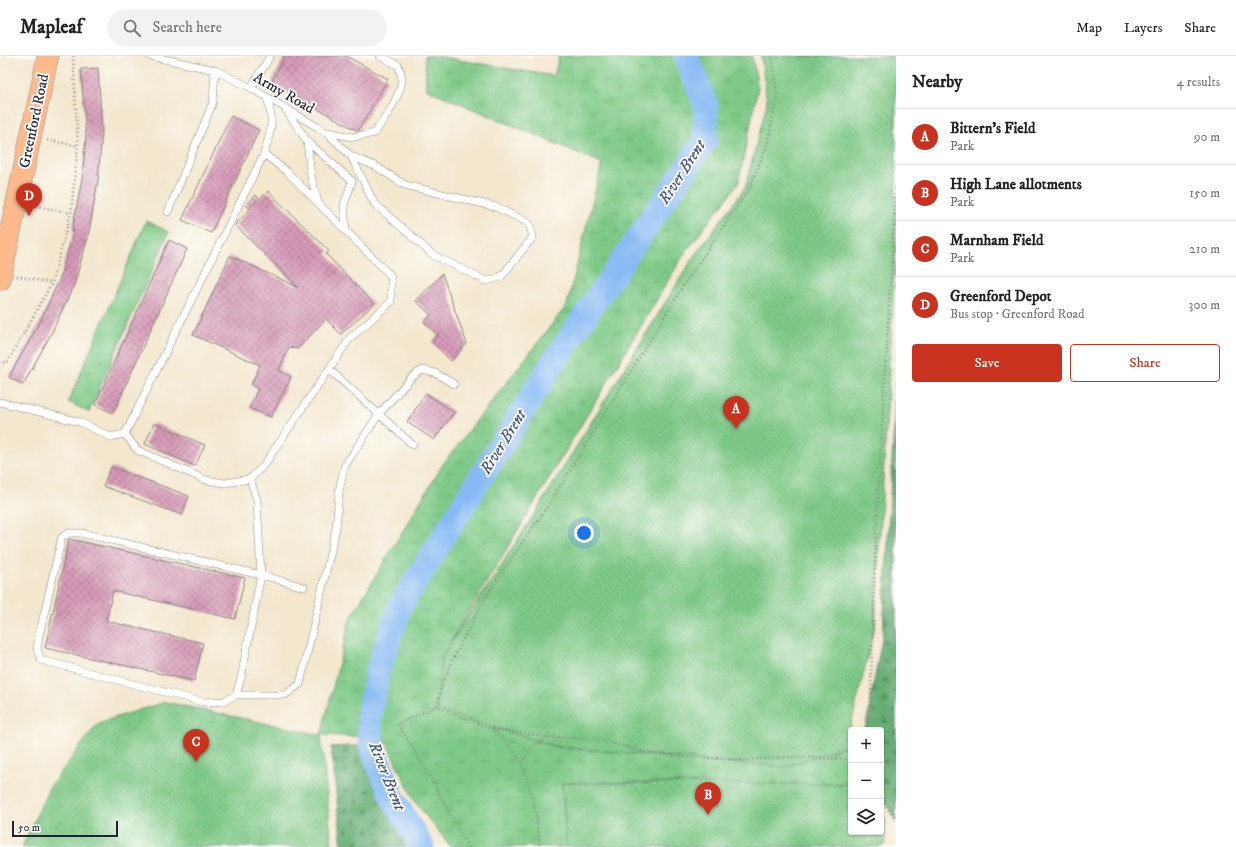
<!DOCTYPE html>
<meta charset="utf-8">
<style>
body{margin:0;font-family:"IM FELL DW Pica",serif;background:#f2f2f2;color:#222}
.controls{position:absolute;right:12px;bottom:12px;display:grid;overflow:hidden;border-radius:4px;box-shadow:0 1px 3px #0004}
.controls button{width:36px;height:36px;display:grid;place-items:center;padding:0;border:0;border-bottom:1px solid #e0e0e0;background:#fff;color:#222;font:20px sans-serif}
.scale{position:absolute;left:12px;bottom:10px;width:106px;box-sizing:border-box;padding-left:4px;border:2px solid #22223b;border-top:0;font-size:11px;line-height:14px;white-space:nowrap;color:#22223b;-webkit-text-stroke:3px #fdfcf7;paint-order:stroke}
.you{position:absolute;left:584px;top:477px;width:14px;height:14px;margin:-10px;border:3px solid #fff;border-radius:50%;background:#1a73e8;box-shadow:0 0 0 6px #1a73e833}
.badge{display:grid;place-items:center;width:26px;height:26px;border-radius:50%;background:#c8321e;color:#fff;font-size:13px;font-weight:700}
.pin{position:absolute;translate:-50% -33px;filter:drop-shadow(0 1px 2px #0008)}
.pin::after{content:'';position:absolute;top:21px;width:14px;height:12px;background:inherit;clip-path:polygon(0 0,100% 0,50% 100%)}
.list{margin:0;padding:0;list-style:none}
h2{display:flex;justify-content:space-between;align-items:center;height:52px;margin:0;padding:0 16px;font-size:17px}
h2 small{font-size:13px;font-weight:400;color:#767676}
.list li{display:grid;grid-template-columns:26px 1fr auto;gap:12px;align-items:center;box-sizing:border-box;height:56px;padding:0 16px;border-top:1px solid #e0e0e0}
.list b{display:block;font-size:15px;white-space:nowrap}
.list p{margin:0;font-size:13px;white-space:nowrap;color:#767676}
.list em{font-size:13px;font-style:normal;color:#767676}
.actions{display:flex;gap:8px;padding:12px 16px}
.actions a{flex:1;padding:9px 0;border:1px solid #c8321e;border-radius:4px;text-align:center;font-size:14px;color:#c8321e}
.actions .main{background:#c8321e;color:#fff}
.icon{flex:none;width:22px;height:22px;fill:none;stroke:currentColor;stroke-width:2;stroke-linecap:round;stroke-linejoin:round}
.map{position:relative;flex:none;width:896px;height:791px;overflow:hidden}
header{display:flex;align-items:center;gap:24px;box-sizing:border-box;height:56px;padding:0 20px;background:#fff;border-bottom:1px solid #e0e0e0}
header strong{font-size:19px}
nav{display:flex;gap:22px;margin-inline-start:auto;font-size:14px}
.search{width:280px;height:36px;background:#f2f2f2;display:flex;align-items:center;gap:10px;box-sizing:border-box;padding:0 14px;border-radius:22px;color:#767676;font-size:15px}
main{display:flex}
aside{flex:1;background:#fff}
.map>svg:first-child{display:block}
.grass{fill:url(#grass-tufts);stroke:#507661}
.forest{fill:url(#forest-firs);stroke:#446858}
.park{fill:url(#park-dots);stroke:#507661}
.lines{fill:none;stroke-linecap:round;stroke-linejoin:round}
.river{stroke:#87baf4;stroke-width:25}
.building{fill:url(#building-cross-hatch)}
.lane-casing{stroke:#8a8484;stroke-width:8}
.primary-casing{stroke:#8a8484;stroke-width:22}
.path{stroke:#8a8484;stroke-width:2.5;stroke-dasharray:1 3;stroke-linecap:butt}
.lane{stroke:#fff;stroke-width:7}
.primary{stroke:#fcba8d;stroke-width:21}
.labels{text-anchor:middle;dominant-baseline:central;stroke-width:3.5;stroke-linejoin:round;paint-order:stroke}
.street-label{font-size:15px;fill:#22223b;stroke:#fdfcf7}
.water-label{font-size:16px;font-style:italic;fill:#45577c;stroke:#fdfcf7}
</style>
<header>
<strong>Mapleaf</strong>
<div class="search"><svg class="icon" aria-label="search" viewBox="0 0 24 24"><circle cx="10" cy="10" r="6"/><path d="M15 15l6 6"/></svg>Search here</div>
<nav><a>Map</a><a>Layers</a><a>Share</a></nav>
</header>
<main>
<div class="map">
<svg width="896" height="791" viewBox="0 0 896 791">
<defs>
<pattern id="grass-tufts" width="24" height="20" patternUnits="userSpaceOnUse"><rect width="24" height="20" fill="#7ec987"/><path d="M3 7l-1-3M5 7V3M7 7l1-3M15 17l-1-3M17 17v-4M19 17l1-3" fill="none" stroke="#6dac75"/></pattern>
<pattern id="forest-firs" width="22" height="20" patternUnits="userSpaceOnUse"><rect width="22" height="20" fill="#66ad74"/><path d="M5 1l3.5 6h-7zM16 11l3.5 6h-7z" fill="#548c60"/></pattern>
<pattern id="park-dots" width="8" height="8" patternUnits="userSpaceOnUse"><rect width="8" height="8" fill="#7ec987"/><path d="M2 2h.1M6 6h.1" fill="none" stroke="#6dac75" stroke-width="1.8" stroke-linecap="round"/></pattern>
<pattern id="building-cross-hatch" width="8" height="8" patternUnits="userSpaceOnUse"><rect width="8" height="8" fill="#d79bb8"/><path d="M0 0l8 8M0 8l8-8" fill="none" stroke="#ae7e97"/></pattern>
</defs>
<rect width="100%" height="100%" fill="#fdfcf7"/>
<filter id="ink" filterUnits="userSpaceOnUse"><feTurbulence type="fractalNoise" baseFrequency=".025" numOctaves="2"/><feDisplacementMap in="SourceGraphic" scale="8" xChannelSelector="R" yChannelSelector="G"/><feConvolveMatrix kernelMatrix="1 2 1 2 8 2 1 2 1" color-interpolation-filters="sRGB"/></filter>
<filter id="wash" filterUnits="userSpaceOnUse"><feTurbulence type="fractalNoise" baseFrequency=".012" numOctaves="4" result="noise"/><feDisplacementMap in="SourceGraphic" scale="16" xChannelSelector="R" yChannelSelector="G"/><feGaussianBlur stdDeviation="0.9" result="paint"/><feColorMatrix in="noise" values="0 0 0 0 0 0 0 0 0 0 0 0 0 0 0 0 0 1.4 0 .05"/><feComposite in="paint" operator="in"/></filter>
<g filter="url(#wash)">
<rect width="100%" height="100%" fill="#f3e7ce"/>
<path class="grass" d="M 425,0 L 435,0 L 554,20 L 559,0 L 752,0 L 758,32 L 738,128 L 686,195 L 442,600 L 437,653 L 558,691 L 784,711 L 846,690 L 851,701 L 851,728 L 562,727 L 567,791 L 451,791 L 415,746 L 384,682 L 321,679 L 350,563 L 443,408 L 567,249 L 602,107 L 426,33 Z
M 146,165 L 169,176 L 89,356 L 68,346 Z"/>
<path class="forest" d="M 896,326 L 896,764 L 881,739 L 881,674 L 865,674 L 883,577 Z
M 364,689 L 400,771 L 416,791 L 342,791 L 331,691 Z"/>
<path class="park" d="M 761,0 L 896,0 L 896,191 L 875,570 L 846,690 L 784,711 L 558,691 L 437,654 L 442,600 L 537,454 L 694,200 L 745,132 L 767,47 Z
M 165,646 L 321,679 L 332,791 L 22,791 L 49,732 L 98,667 Z
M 562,727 L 851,728 L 851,776 L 881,776 L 881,755 L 885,762 L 885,789 L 876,791 L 567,791 Z"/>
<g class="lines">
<path class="river" d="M 422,791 L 393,742 L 372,692 L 369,661 L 377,618 L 400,550 L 556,302 L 705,85 L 706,49 L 686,0"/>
</g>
<g id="blocks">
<path class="building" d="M 285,0 L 346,0 L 388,23 L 358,75 L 271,27 Z
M 98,12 L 102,76 L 98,124 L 88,181 L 74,229 L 52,276 L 23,329 L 9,321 L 40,266 L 60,222 L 74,175 L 72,175 L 82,123 L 86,81 L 81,13 Z
M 231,60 L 259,74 L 211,177 L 182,164 Z
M 268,135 L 329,195 L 326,198 L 374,248 L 341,278 L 326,263 L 297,293 L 289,291 L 279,314 L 291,321 L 271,361 L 249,352 L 258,333 L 251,329 L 260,309 L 193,279 L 230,200 L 298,231 L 235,169 L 250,153 L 246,149 L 256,139 L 260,143 Z
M 169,184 L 187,193 L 113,357 L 95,349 Z
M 442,218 L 467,288 L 451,305 L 432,286 L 438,279 L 424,266 L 431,259 L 416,245 Z
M 426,337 L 454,356 L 434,384 L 407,366 Z
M 154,367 L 205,389 L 195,410 L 145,388 Z
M 111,411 L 189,440 L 182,459 L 103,430 Z
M 69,483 L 245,522 L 235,563 L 113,535 L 106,565 L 203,587 L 194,625 L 45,592 Z"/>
</g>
</g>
<g filter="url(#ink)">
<use href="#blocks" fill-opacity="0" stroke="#8a8484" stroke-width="1"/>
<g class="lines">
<g class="lane-casing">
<path id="lane" d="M 150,0 L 215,14 L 251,32 L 326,76 L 351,100 L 374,147 L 433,199 L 486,225 L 501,221 L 533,181 L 529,167 L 496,151 L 405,129 L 375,110 L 351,100
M 251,32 L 270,0
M 286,54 L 307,85 L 311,120 L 318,146
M 327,76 L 353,81 L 375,77 C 385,61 399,44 402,24 C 402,19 400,14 398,9 L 380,0
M 307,85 L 352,125 L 344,149 L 346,174
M 168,156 L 213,46 L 215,14
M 329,313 L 413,389
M 0,346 L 80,366 L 110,381 L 125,378 L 264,98 C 272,72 274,67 267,41
M 125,378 L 137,394 L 206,424 L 225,427 L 250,423 L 264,409 L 350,282 L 391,246 L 391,220 L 286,115 L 264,98
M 250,423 L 257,444 L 261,519 L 241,622 L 236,639 L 224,645 L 203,646 L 41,604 L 37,593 L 39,580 L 62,481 L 69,477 L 81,477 L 261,519 L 304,531
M 236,639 L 285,639 L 300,628 L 336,472 L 339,436 L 344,411 L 379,358 L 411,322 L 422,314 L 435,317 L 454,328"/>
</g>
<g class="primary-casing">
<path id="primary" d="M 0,224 L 48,0"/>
</g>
<path class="path" d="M 47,84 L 78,90
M 32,149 L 71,157
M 17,220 L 52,227
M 0,306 L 7,307 L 52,227 L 71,157 L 78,90 L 73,0
M 437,650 L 441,632 L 450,610 L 465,579 L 489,535 L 551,445 L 685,227 L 749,133 L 767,89 L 777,40 L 772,0
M 493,673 L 549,681
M 867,674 L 870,658 L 876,475 L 896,128
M 522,707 L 532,691 L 550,681 L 599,684 L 649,697 L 688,701 L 742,704 L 790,701 L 851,703
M 881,744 L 896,763
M 468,791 L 425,712 L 398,668 L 437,650 L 492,673 L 508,688 L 522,707 L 535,751 L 540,791"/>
<use href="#lane" class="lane"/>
<use href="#primary" class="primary"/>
</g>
</g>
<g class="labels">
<g class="street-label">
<text transform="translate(284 37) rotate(30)">Army Road</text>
<text transform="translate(34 65) rotate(-78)">Greenford Road</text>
</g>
<g class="water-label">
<text transform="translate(682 116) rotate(-57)">River Brent</text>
<text transform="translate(503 386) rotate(-58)">River Brent</text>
<text transform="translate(387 720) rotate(68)">River Brent</text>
</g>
</g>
</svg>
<div class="controls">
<button>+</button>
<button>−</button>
<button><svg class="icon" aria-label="layers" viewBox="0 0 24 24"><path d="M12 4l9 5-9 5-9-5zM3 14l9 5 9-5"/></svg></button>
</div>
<div class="scale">50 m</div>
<div class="you"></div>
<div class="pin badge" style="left:736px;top:373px">A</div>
<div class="pin badge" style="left:708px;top:759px">B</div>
<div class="pin badge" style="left:196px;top:706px">C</div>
<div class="pin badge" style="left:29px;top:160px">D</div>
</div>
<aside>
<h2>Nearby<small>4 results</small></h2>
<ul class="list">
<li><span class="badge">A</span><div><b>Bittern's Field</b><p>Park</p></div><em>90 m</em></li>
<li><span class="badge">B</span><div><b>High Lane allotments</b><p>Park</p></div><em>150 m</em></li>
<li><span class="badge">C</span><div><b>Marnham Field</b><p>Park</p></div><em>210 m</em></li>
<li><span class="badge">D</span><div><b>Greenford Depot</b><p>Bus stop · Greenford Road</p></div><em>300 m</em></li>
</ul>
<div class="actions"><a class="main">Save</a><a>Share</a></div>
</aside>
</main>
